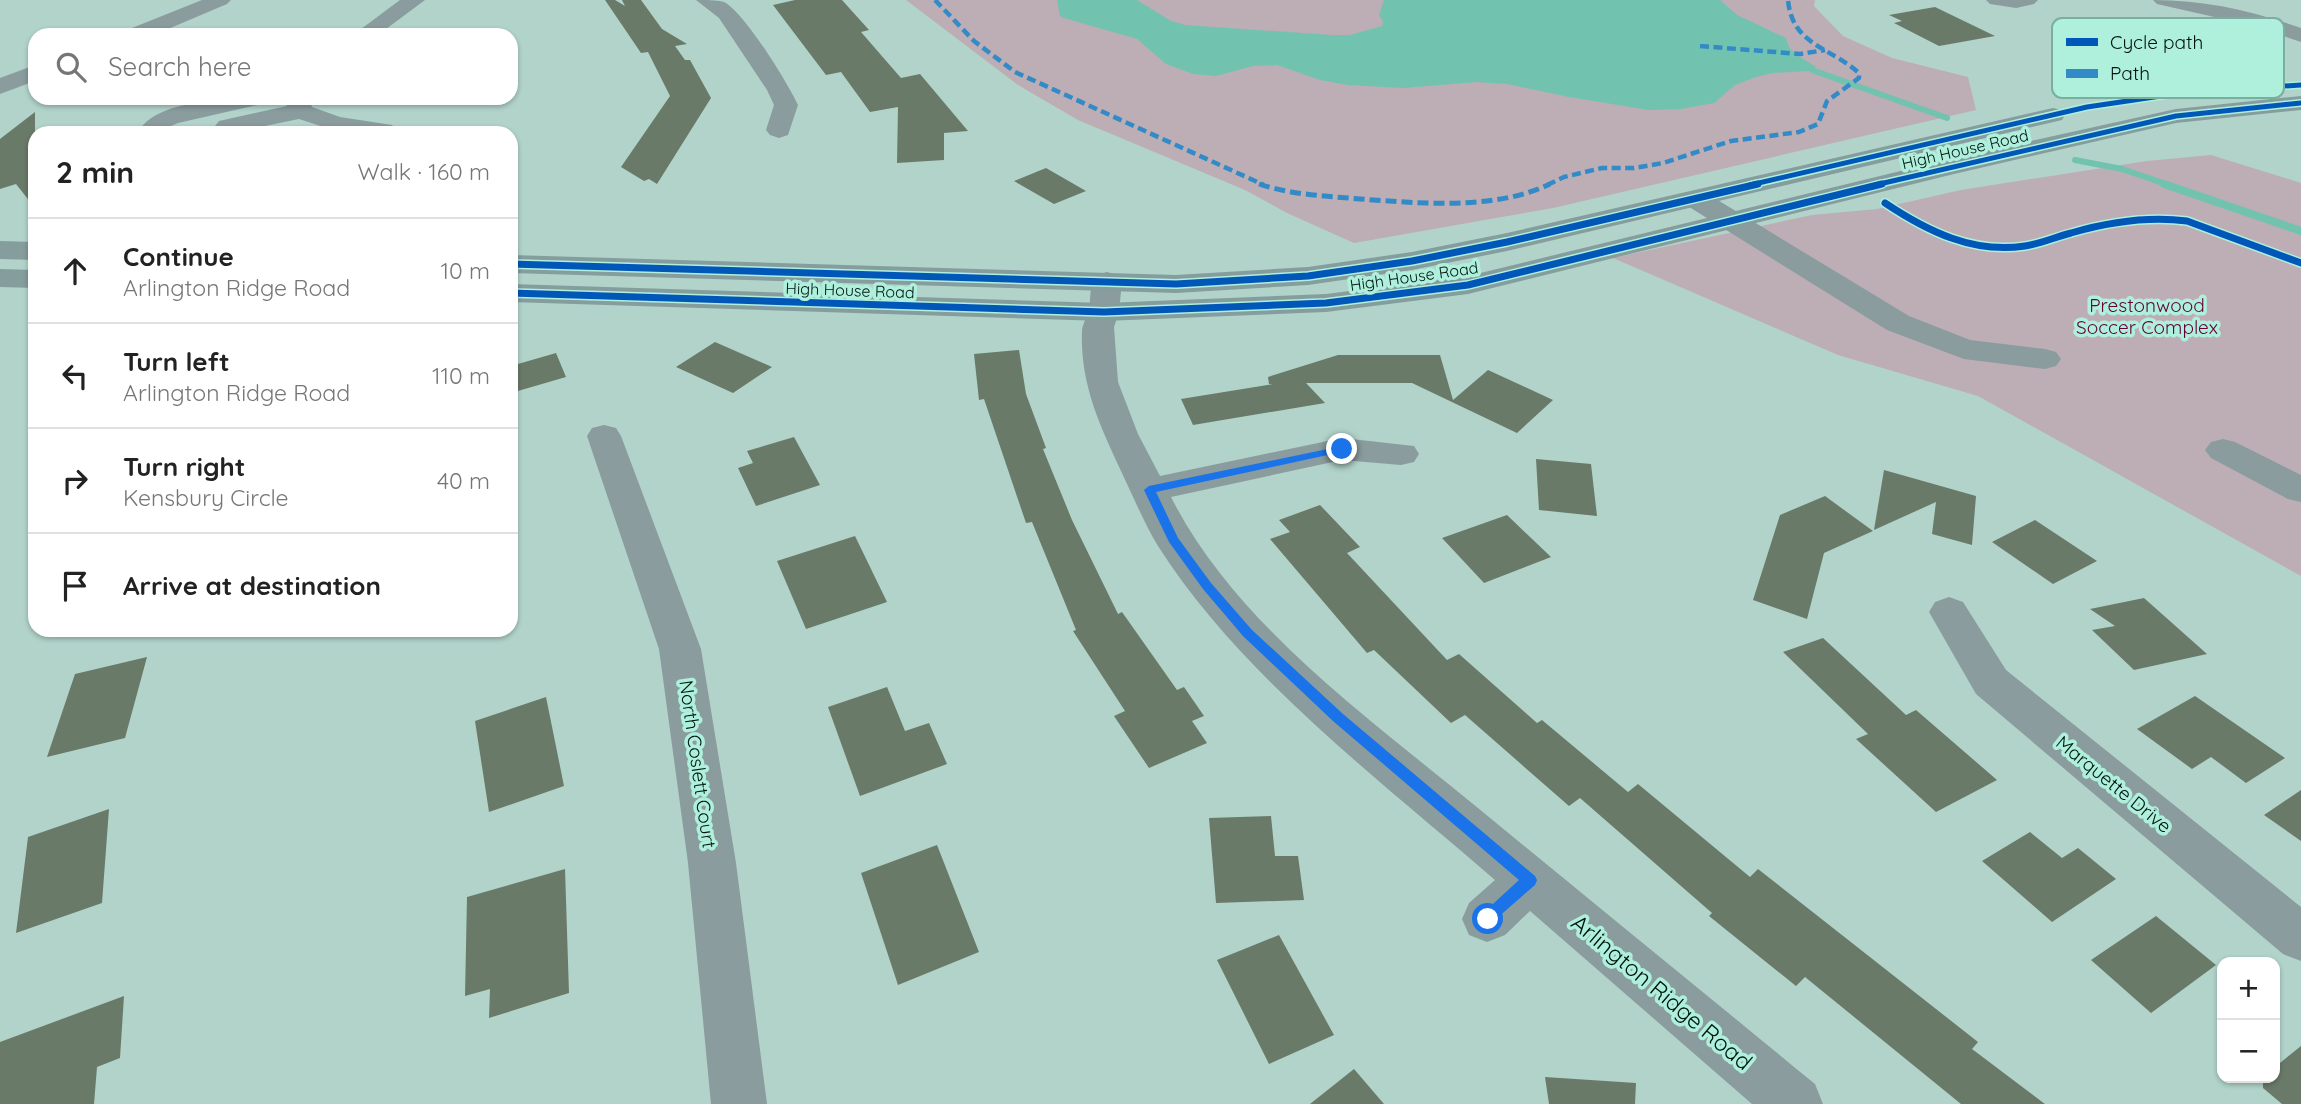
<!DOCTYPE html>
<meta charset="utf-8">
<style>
body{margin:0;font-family:Quicksand,sans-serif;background:#f6f6f6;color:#222}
.controls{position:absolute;right:21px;bottom:21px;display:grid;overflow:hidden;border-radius:14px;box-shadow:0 2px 5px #0004}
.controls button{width:63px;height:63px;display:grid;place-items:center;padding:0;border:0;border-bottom:2px solid #e0e0e0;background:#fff;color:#222;font:35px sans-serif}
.stop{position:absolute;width:21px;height:21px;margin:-16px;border:5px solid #1a73e8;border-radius:50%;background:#fff}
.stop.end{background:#1a73e8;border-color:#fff;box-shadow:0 2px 7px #0008}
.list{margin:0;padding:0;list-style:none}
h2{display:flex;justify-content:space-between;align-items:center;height:91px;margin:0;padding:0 28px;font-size:30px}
h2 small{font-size:23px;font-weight:400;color:#767676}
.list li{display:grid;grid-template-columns:46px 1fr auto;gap:21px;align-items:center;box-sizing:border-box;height:105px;padding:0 28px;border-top:2px solid #e0e0e0}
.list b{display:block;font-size:26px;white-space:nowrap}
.list p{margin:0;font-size:23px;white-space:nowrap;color:#767676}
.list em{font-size:23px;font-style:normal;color:#767676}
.icon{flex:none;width:38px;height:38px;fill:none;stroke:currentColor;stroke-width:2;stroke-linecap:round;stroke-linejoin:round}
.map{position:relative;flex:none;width:2301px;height:1104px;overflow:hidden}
.search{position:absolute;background:#fff;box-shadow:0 2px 5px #0004;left:28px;top:28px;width:490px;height:77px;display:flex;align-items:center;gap:18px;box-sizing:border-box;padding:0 24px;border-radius:21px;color:#767676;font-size:26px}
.panel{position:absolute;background:#fff;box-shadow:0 2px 5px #0004;left:28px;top:126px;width:490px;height:511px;border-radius:21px}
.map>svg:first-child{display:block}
.green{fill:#bdadb5}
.water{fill:#71c3af}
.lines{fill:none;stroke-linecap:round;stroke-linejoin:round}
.stream-far1{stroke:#71c3af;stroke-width:6}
.stream{stroke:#71c3af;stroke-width:8}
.building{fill:#6a7a69}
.minor{fill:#8a9c9e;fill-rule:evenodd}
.major{fill:#869d9d;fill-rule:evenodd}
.quiet-far1{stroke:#328bc7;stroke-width:4.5;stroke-dasharray:9 4.5;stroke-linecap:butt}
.quiet{stroke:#328bc7;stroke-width:5;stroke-dasharray:11 5;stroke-linecap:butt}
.cycleway-far1-casing{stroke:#aff0dd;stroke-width:8}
.cycleway-casing{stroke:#aff0dd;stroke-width:10}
.cycleway-far1{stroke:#0057b8;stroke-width:5}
.cycleway{stroke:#0057b8;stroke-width:7}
.route{fill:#1a73e8}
.labels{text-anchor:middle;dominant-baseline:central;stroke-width:7;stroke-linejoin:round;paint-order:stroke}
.far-street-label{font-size:16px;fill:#00140e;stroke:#aff0dd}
.park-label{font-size:19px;fill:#630138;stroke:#aff0dd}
.street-label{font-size:19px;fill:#00140e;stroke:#aff0dd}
.near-street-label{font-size:23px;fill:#00140e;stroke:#aff0dd}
.key{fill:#aff0dd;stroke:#7aae9f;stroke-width:2}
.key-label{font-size:19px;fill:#00140e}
</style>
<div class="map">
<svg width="2301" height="1104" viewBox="0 0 2301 1104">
<rect width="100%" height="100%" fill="#b1d3ca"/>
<path class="green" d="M 906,0 L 1815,0 L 1814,6 L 1843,36 L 1892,58 L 1968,77 L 1976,110 L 1553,208 L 1354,243 L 1287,213 L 1245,190 L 1078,120 L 1018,85 Z
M 2211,155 L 2301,183 L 2301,576 L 1978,396 L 1838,355 L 1613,258 L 1812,215 L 1877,209 L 1961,190 L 2147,161 Z"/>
<path class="water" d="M 1057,0 L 1137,0 L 1171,21 L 1185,25 L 1331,35 L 1350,35 L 1382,26 L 1383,22 L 1379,15 L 1384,0 L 1720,0 L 1737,15 L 1786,38 C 1789,55 1804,58 1816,67 L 1808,71 L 1772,73 L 1756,77 L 1735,85 L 1714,103 L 1681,109 L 1649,110 L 1569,97 L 1507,84 L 1477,82 L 1403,88 L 1348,85 L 1320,80 L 1277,65 L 1253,66 L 1216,76 L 1193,74 L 1166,64 L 1137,39 L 1064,18 L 1060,16 Z"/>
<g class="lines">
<path class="stream-far1" d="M 1812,70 L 1947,118
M 2075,160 L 2122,169 L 2169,185"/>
<path class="stream" d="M 2164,184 L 2301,231"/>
</g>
<path class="building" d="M 605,0 L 615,0 L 625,6 L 622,0 L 641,0 L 662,29 L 687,44 L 675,46 L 685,60 L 690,60 L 711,98 L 657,184 L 649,179 L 644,181 L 621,167 L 670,96 L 648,52 L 641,53 Z
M 795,0 L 842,0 L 869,30 L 861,32 L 901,78 L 920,74 L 968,131 L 944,133 L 944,160 L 897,163 L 898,107 L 870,112 L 841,72 L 826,75 L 773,5 Z
M 1935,7 L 1995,36 L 1939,46 L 1894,23 L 1902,21 L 1889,15 Z
M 35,112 L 35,208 L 16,184 L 0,189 L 0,139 Z
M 1046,168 L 1086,191 L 1054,204 L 1014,181 Z
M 715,342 L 772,367 L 733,393 L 676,367 Z
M 1019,350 L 1026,394 L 1046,448 L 1043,449 L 1072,520 L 1118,614 L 1122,612 L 1177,690 L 1184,687 L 1204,716 L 1192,721 L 1207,743 L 1149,768 L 1114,716 L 1125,711 L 1073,631 L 1076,630 L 1032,522 L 1026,523 L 984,399 L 979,400 L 974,354 Z
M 556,353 L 566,377 L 511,393 L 511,366 Z
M 1338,355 L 1440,355 L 1453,400 L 1488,370 L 1553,400 L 1517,433 L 1412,383 L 1306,383 L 1325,403 L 1193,425 L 1181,399 L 1273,384 L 1269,384 L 1268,377 Z
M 794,437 L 820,485 L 756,506 L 738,468 L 753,463 L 747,451 Z
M 1536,459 L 1591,464 L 1597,516 L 1539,510 Z
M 1884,470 L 1976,496 L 1972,545 L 1932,534 L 1936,502 L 1874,530 Z
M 1825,496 L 1873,531 L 1824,553 L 1807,619 L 1753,600 L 1780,515 Z
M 1320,505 L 1360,547 L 1347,553 L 1447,660 L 1459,654 L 1537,723 L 1542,720 L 1628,792 L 1638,784 L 1750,877 L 1758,869 L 1978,1042 L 1972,1049 L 2045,1104 L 1961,1104 L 1805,977 L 1796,986 L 1709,916 L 1712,913 L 1580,798 L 1569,806 L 1465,715 L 1451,723 L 1374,650 L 1367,653 L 1270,539 L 1290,532 L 1279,520 Z
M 1507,515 L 1551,557 L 1484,583 L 1442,538 Z
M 2035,520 L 2097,561 L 2053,584 L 1992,542 Z
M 855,536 L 887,602 L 806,629 L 777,561 Z
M 2144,598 L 2207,654 L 2134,670 L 2092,630 L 2115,626 L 2090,609 Z
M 1823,638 L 1906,715 L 1916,710 L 1997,780 L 1936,812 L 1856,739 L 1868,734 L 1783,652 Z
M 147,657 L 125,738 L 47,757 L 75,674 Z
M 887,687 L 905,731 L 929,723 L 947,764 L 860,796 L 828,707 Z
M 2195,696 L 2285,758 L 2246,783 L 2211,757 L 2192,769 L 2137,729 Z
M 546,697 L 564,786 L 489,812 L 475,721 Z
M 2301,790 L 2301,841 L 2264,815 Z
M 109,809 L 102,903 L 16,933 L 28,837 Z
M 1271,816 L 1275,856 L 1298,856 L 1304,900 L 1216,903 L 1209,818 Z
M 2030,832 L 2062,858 L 2078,848 L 2116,879 L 2052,922 L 1982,861 Z
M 937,845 L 979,952 L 898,985 L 861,873 Z
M 565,869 L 569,993 L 489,1018 L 490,989 L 465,996 L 467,897 Z
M 2156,916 L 2216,965 L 2151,1013 L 2091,960 Z
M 1279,935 L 1334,1035 L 1269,1064 L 1217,960 Z
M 124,996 L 120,1058 L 97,1067 L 94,1104 L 0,1104 L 0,1042 Z
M 2301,1046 L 2301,1104 L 2282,1104 L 2263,1088 L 2263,1078 L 2275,1078 L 2275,1067 Z
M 1354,1069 L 1384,1104 L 1310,1104 Z
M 1545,1077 L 1636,1083 L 1635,1104 L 1549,1104 Z"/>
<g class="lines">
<path class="minor" d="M 202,0 L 231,0 L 227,4 L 154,35 L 124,35 L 127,30 Z
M 400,0 L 425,0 L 378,35 L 353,35 Z
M 696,0 C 705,0 716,0 724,2 C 744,12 788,83 798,105 L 788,135 L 779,138 L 770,135 L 766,130 L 774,105 L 767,90 L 719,18 Z
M 1986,0 L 2038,0 L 2034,4 L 2016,8 L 1990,4 Z
M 2153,0 C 2206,0 2252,11 2301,28 L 2301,42 L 2254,26 L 2157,4 Z
M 35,65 L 35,81 L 0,94 L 0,78 Z
M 223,98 L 269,98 L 266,103 L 178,123 L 166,128 L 168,133 L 142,133 L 140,129 C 157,105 196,104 223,98 Z
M 285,98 L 309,98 L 312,107 L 340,117 L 392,125 L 396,130 L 394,133 L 336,131 L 299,119 L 230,133 L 219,131 L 215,126 L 219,121 L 287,106 Z
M 1696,191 L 1706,193 L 1909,316 L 1970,340 L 2045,349 L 2056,352 L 2061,359 L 2056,366 L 2045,369 L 1964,359 L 1887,330 L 1686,205 L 1682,199 L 1686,193 Z
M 1107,272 L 1118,275 L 1122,281 L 1119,312 L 1114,327 L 1118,382 L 1138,434 L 1160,476 L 1342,438 L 1414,446 L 1419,454 L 1414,462 L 1401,465 L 1342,460 L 1171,497 C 1235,624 1370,719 1478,808 C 1590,900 1703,992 1815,1084 L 1823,1104 L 1752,1104 L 1530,911 L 1505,935 L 1487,942 L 1469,935 L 1462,919 L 1469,903 L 1495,880 C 1381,781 1239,674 1158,546 C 1144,523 1133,496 1121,471 C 1099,423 1080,384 1082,330 C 1083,323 1087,317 1089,310 C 1091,298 1089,285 1096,275 Z
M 604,425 L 616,428 L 621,436 L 701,649 L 736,863 L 767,1104 L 711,1104 L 688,863 L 659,649 L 587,436 L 592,428 Z
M 2223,439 L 2235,442 L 2301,475 L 2301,502 L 2288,499 L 2211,458 L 2205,450 L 2211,442 Z
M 1949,597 L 1963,602 L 2006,670 L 2301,907 L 2301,961 L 2283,954 L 1976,694 L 1929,612 L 1935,602 Z"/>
<path class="major" d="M 2301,96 L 2301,110 L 2176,123 L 1954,174 L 1468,294 L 1326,312 L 1104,321 L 511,302 L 511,284 L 1104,303 L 1326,294 L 1468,276 L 1954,158 L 2176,109 Z
M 2053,108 L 2062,110 L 2065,115 L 2062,120 L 1507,251 L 1412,270 L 1308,285 L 1176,293 L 511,273 L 511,255 L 1176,275 L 1308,267 L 1412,252 L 1507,233 Z
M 0,241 L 35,242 L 35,260 L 0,259 Z
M 0,269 L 35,270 L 35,288 L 0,287 Z"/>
<path class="quiet-far1" d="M 935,0 L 974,41 L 1015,72 L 1264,185
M 1700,46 L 1800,54 L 1825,50
M 1547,185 L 1564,177 L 1602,168 L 1634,168 L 1663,163 L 1731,141 L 1799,132 L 1818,124 L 1827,101 L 1859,78 L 1859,73 C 1830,47 1792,45 1788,0"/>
<path class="quiet" d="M 1259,184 C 1292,195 1326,196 1360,199 C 1421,203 1493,211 1550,184"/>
<g class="cycleway-far1-casing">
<path id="cycleway-far1" d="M 1750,185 L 2087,107 L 2188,92 L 2301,85
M 1875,185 L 2176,116 L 2301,103"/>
</g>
<g class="cycleway-casing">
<path id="cycleway" d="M 1885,203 C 1927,231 1973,254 2025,246 C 2040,244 2055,237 2071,233 C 2109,222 2147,216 2187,221 L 2301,263
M 511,264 L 1176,284 L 1308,276 L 1412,261 L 1507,242 L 1758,184
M 511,293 L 1104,312 L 1326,303 L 1468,285 L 1882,184"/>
</g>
<use href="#cycleway-far1" class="cycleway-far1"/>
<use href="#cycleway" class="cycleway"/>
</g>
<path class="route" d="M 1342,446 L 1347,449 L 1346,451 L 1156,492 L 1178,538 L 1211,583 L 1252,630 L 1343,714 L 1535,876 L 1537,880 L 1535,885 L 1488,926 L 1482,924 L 1480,919 L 1482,914 L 1519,880 L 1333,721 L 1243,636 L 1203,589 L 1169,542 L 1144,490 L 1149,486 Z"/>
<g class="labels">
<g class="far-street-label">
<text transform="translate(1965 149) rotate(-13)">High House Road</text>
<text transform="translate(1414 276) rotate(-8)">High House Road</text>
<text transform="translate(850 290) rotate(2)">High House Road</text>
</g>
<g class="park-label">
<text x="2147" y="305">Prestonwood<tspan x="2147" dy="22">Soccer Complex</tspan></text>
</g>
<g class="street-label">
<text transform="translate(698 764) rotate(82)">North Coslett Court</text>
<text transform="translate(2114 784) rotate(39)">Marquette Drive</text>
</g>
<g class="near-street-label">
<text transform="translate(1662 992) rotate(40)">Arlington Ridge Road</text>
</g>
</g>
<rect x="2052" y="18" width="232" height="80" rx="10" class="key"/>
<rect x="2066" y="38" width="32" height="8" fill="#0057b8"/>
<rect x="2066" y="69" width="32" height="9" fill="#328bc7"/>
<g class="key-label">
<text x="2110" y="49">Cycle path</text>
<text x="2110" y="80">Path</text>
</g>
</svg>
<div class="controls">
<button>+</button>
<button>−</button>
</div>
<div class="stop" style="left:1488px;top:919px"></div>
<div class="stop end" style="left:1342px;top:449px"></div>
<div class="search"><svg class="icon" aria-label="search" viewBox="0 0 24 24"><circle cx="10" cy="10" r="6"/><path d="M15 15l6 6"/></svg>Search here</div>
<section class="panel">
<h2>2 min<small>Walk · 160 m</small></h2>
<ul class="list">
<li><svg class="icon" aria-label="ahead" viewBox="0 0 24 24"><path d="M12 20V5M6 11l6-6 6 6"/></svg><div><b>Continue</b><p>Arlington Ridge Road</p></div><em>10 m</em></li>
<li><svg class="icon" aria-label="left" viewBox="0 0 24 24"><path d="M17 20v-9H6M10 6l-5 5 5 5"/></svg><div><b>Turn left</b><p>Arlington Ridge Road</p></div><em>110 m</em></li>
<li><svg class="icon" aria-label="right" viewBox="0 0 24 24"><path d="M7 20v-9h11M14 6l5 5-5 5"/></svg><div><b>Turn right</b><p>Kensbury Circle</p></div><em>40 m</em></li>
<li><svg class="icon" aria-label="arrive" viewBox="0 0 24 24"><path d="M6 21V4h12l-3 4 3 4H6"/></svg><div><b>Arrive at destination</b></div></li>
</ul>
</section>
</div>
